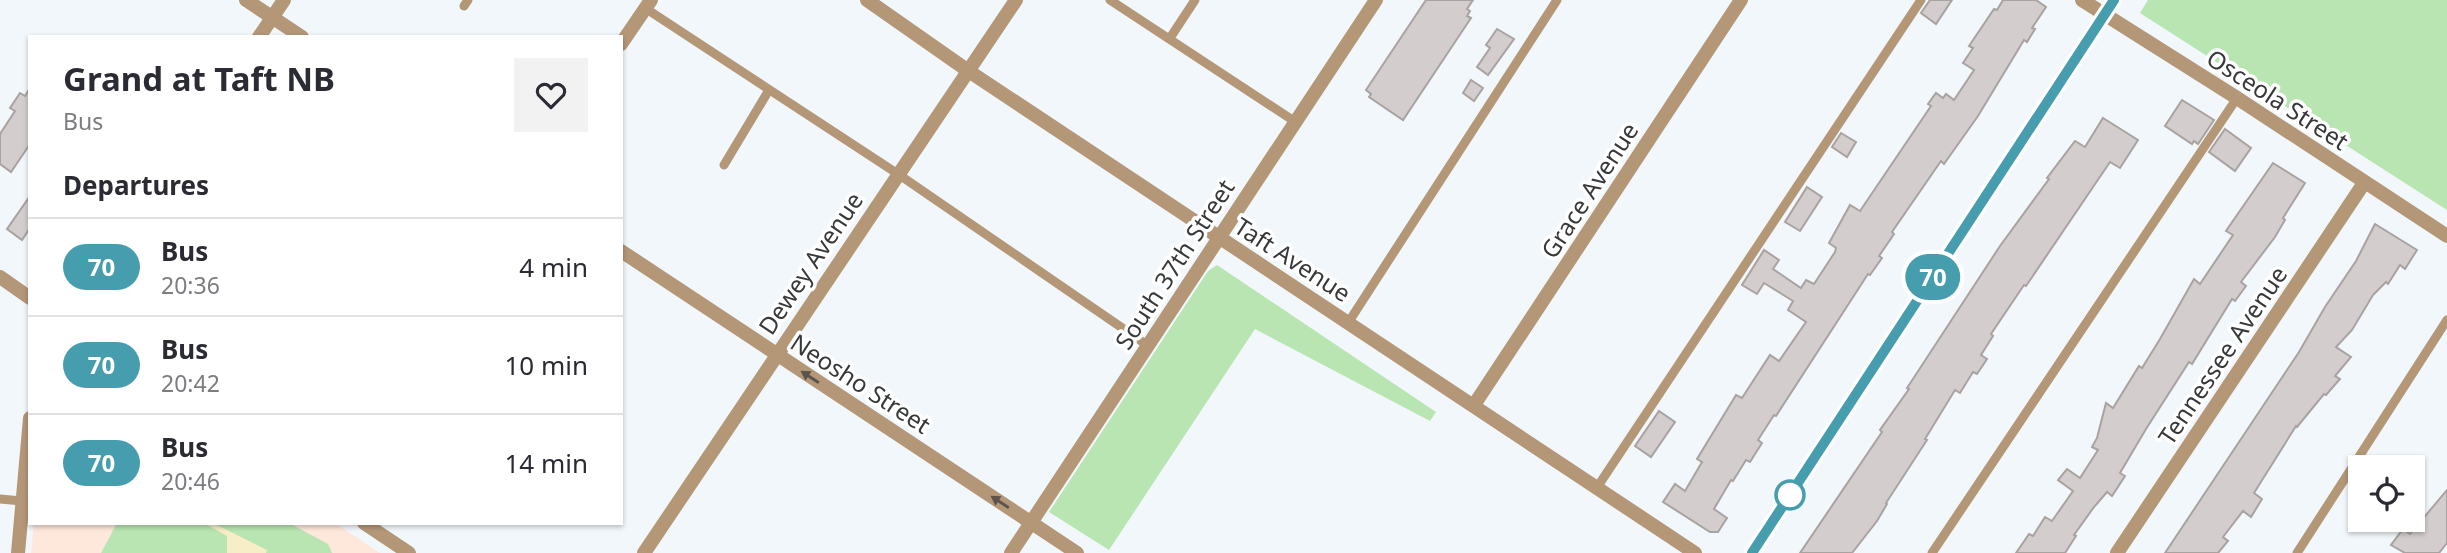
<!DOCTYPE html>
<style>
:root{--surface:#fff;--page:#f2f2f3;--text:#2b2b33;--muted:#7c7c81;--line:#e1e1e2}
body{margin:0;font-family:"Noto Sans",sans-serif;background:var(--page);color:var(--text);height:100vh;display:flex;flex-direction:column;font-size:26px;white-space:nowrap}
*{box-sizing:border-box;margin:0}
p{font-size:23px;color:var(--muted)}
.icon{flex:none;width:38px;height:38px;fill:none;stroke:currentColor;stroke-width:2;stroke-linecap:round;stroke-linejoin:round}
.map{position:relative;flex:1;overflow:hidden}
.details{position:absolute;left:28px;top:35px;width:595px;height:490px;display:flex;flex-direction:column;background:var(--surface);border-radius:0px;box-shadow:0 2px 5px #0004}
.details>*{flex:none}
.badge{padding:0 14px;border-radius:23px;font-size:24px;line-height:46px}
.buttons{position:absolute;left:2348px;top:455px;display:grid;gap:14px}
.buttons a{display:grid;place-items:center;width:77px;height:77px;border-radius:0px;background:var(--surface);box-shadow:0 2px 5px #0004;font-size:35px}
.map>.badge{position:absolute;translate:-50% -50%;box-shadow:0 0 0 4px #fff}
h2{padding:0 35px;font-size:26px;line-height:63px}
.round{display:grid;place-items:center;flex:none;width:74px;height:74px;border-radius:0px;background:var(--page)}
.summary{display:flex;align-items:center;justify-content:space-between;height:119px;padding:0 35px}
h1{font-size:33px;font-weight:700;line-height:52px}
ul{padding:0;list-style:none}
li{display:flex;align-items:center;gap:21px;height:98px;padding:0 35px;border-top:2px solid var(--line)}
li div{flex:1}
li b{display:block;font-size:26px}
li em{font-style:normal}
li .badge{min-width:77px;font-weight:700;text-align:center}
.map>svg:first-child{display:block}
.education{fill:#fee7db}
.green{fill:#b8e5b1}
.sand{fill:#f7edc7}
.building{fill:#d3cdcd;stroke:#a8a2a1;stroke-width:2}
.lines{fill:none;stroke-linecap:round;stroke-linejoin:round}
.lane{stroke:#b49777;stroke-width:9}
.street{stroke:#b49777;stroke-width:14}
.secondary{stroke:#926937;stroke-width:14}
.oneway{fill:#5c544c}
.line-casing{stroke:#fff;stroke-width:16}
.line{stroke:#469dad;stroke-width:10}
.stop-dot{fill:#fff;stroke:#469dad;stroke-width:3.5}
.labels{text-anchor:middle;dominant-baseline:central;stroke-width:7;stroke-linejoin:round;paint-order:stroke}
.street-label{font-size:24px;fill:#363839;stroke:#fff}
</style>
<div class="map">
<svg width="2447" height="553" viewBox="0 0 2447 553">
<rect width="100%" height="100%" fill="#f2f7fb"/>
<path class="education" d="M34 523H335L380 553H31Z"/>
<g class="green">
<path d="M2148 0H2447V210L2140 13Z"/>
<path d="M1217 265 1436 412 1430 421 1255 329 1109 550 1049 512 1208 271Z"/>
<path d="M117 523H289L328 544 332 553H101Z"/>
</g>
<path class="sand" d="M204 523H213L267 550 266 553H227V536Z"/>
<g class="building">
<path d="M1426 0H1473L1467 9 1470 11 1467 16 1471 18 1403 120 1369 97 1371 94 1366 90Z"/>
<path d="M1930 0H1952L1936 24 1921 13Z"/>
<path d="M2003 0H2036L2046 7 2032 28 2035 29 2027 42 2024 40 1978 116 1944 164 1941 161 1892 232 1894 234 1879 256 1882 258 1870 275 1868 274 1776 416 1774 415 1758 440 1762 443 1750 462 1746 460 1733 481 1731 480 1714 509 1727 518 1718 532H1710L1663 502 1675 484 1685 491 1702 462 1697 459 1736 395 1742 398 1770 355 1779 361 1806 322 1788 310 1793 301 1764 283 1757 294 1742 285 1764 250 1779 260 1773 269 1801 288 1806 280 1814 284 1835 252 1836 248 1829 243 1850 205 1860 211 1931 106 1928 104 1936 93 1943 98 1946 94 1954 100 1974 70 1963 63 1973 48 1969 46 1994 9 1997 10Z"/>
<path d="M1497 29 1514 39 1488 75 1477 67 1490 48 1486 45Z"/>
<path d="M1471 80 1483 88 1474 101 1463 93Z"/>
<path d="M30 88V144L11 172 0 164V134L15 111 10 108 20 93 25 96Z"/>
<path d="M2182 100 2214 120 2198 144 2194 141 2192 144 2165 126Z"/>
<path d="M2103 118 2138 140 2120 168 2110 162 2026 286 2024 285 1991 334 1993 336 1981 355 1987 359 1977 374 1973 372 1960 393 1955 390 1925 439 1927 440 1886 503 1887 504 1877 521 1852 553H1800L1882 432 1880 430 1909 389 1907 388 2000 246 2049 179 2047 178 2075 141 2085 147Z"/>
<path d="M2225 129 2251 148 2235 171 2209 152Z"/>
<path d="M1841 133 1856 142 1847 157 1832 147Z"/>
<path d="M2273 163 2305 183 2283 218 2285 220 2275 237 2241 282 2246 286 2235 301 2232 299 2192 364 2189 362 2146 429 2120 473 2125 476 2112 496 2107 492 2094 507 2074 535 2076 536 2065 553H2016L2029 534 2033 536 2045 517 2052 521 2073 491 2058 480 2067 469 2080 478 2098 450 2092 447 2097 438 2106 403 2113 408 2139 366 2142 368 2160 339 2194 279 2200 284 2233 235 2226 231Z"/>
<path d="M1807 187 1822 197 1800 231 1785 222Z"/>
<path d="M30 196V228L22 240 7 229Z"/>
<path d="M2375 224 2417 250 2405 269 2400 265 2388 284 2386 282 2373 295 2352 330 2336 347 2351 357 2335 376 2340 379 2326 395 2324 394 2297 427 2296 426 2254 493 2262 499 2251 517 2243 511 2223 537 2228 541 2218 553H2165L2299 352 2325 307 2356 261Z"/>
<path d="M1659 411 1675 422 1651 457 1635 446Z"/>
<path d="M2447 490V543L2439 553H2405L2391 545 2403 529 2410 534Z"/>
</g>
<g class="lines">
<g class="lane">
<path d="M1110 0 1294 121"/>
<path d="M464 6 468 0"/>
<path d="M645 8 898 174 1147 345"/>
<path d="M1170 38 1195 0"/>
<path d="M724 165 769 90"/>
<path d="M1348 323 1557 0"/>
<path d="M1598 486 1921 0"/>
<path d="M0 499 22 501"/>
<path d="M1932 553 2237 98"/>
<path d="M2297 553 2447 320"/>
</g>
<g class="street">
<path d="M246 0 302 37"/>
<path d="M867 0 967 70 1695 553"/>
<path d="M2082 0 2237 98 2447 236"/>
<path d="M259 37 284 0"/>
<path d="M621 44 651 0"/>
<path d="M621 251 1077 553"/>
<path d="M0 277 30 298"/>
<path d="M1474 405 1741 0"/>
<path d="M364 523 409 553"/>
<path d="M18 553 30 418"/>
<path d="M644 553 1016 0"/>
<path d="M1011 553 1376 0"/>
<path d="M2117 553 2364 183"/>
</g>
<path class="secondary" d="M1752 553 2114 0"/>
</g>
<defs><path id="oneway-solid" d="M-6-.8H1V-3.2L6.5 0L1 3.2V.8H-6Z" transform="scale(1.75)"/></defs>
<g class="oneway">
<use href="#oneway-solid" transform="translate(810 377) rotate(-147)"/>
<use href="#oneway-solid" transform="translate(1000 502) rotate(-147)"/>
</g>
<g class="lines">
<g class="line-casing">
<path id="line" d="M1752 553 2114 0"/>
</g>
<use href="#line" class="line"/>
</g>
<circle class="stop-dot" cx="1790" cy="495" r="14"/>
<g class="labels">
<g class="street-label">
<text transform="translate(2278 99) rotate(33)">Osceola Street</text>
<text transform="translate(1589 190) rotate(-57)">Grace Avenue</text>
<text transform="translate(1293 259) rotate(33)">Taft Avenue</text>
<text transform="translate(810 263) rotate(-56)">Dewey Avenue</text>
<text transform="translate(1174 264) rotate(-57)">South 37th Street</text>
<text transform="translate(2222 355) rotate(-56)">Tennessee Avenue</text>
<text transform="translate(861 383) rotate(33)">Neosho Street</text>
</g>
</g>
</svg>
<div class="buttons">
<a><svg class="icon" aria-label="locate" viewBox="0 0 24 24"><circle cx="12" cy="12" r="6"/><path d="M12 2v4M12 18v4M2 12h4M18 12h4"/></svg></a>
</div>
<b class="badge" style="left:1933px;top:277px;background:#469dad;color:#fff">70</b>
<section class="details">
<div class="summary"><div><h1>Grand at Taft NB</h1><p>Bus</p></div><a class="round"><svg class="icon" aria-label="heart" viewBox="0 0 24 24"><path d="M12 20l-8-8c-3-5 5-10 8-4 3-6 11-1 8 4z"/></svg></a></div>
<h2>Departures</h2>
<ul>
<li><span class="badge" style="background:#469dad;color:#fff">70</span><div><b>Bus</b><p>20:36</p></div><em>4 min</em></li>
<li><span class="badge" style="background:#469dad;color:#fff">70</span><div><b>Bus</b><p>20:42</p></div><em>10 min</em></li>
<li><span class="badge" style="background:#469dad;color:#fff">70</span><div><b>Bus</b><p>20:46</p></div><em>14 min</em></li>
</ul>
</section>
</div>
